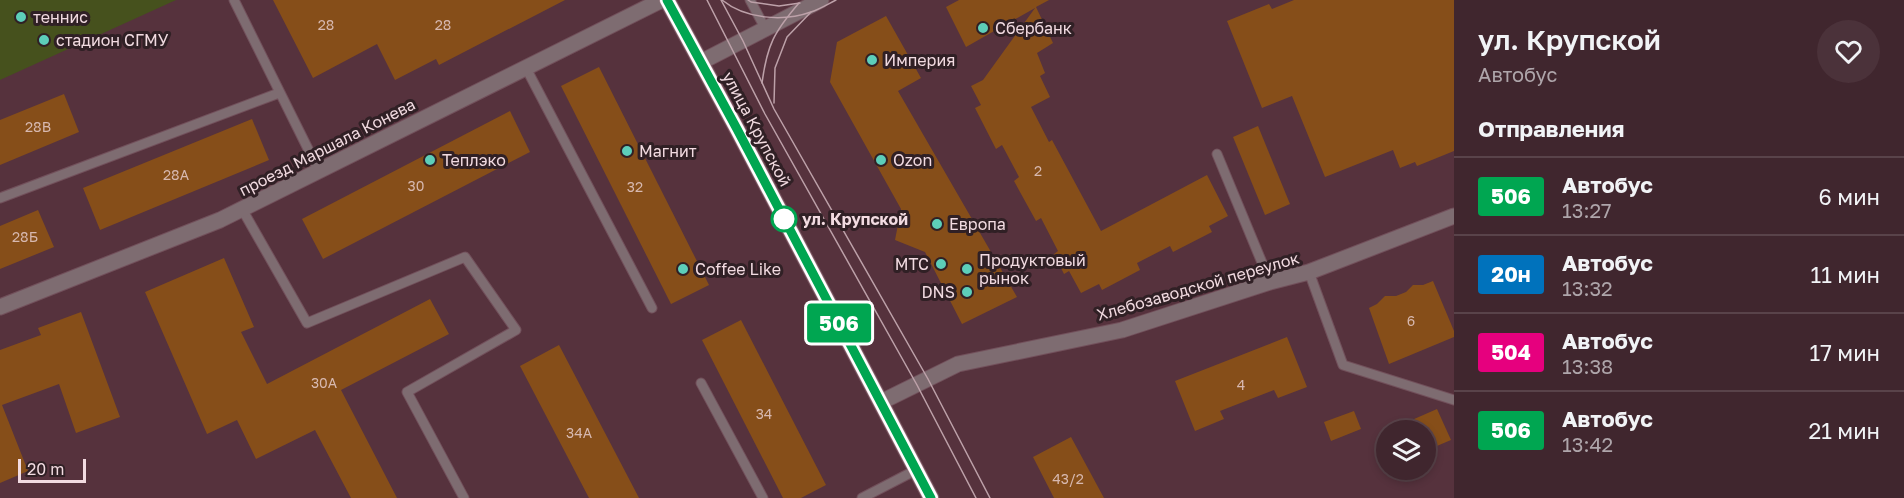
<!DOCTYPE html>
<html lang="ru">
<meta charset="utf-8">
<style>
:root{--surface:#40262e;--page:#4b323a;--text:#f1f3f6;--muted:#aea5aa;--line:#59434a}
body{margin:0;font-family:"Golos Text",sans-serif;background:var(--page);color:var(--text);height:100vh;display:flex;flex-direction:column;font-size:22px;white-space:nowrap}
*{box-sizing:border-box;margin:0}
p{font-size:20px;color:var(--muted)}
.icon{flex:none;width:33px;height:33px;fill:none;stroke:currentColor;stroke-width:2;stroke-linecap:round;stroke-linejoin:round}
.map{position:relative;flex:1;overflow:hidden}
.details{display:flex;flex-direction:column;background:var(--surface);width:450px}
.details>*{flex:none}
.badge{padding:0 12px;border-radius:4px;font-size:21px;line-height:39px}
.fabs{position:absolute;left:1376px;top:420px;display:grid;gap:12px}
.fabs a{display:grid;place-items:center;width:60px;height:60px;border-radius:50%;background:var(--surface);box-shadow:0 3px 9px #0003,0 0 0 2px var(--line);font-size:30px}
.scale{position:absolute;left:18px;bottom:15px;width:68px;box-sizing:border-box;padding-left:6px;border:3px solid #f2dbe1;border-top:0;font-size:16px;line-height:21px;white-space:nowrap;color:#f2dbe1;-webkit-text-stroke:4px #302025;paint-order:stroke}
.map>.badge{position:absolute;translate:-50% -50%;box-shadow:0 0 0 3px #fff}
h2{padding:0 24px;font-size:22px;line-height:54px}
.round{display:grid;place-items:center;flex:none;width:63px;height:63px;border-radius:32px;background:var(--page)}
.summary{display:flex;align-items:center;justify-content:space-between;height:102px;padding:0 24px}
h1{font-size:28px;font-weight:600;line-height:45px}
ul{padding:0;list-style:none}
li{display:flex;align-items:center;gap:18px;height:78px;padding:0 24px;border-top:2px solid var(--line)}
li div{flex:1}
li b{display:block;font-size:22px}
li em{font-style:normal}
li .badge{min-width:66px;font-weight:700;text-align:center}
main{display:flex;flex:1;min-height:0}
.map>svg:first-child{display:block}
.green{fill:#46511d}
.building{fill:#864e19}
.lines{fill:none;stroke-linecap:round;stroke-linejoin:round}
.service-casing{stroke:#72505b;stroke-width:11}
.minor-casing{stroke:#72505b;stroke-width:17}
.tertiary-casing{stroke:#72505b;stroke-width:17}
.primary-casing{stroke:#72505b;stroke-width:17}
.service{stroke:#7e6c71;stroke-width:9}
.minor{stroke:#7e6c71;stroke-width:15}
.tertiary{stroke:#7e6c71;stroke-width:15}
.primary{stroke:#bc97a1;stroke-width:15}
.tram{stroke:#bda1a9;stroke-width:1.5}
.line-casing{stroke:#fff;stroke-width:14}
.line{stroke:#00a651;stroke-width:9}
.poi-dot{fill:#5dceb9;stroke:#302025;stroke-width:2}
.stop-dot{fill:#fff;stroke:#00a651;stroke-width:3}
.labels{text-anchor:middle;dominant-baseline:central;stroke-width:6;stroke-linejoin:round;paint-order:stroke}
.number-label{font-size:14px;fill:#d7b8af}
.poi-label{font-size:16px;fill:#f2dbe1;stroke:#302025;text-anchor:start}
.street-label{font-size:16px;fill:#f2dbe1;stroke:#302025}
.stop-label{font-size:16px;font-weight:bold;fill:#f2dbe1;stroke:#302025;text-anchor:start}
</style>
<main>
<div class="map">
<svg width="1454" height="498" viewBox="0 0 1454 498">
<rect width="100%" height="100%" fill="#56323d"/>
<path class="green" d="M0 0H176L0 80Z"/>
<g class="building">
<path d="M273 0H565L439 65 436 59 395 80 377 44 313 78Z"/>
<path d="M959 0H1049L1036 7 1053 43 1037 53 1045 73 1040 76 1050 97 1031 107 1049 142 1052 140 1101 231 1207 175 1228 216 1209 226 1212 232 1173 252 1170 246 1137 263 1140 270 1102 290 1099 284 1081 293 1069 271 1064 274 1054 254 1058 251 1041 218 1036 221 1014 181 1019 177 1002 145 996 149 975 108 981 105 971 86 983 80 1035 8 966 47 946 7Z"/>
<path d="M1294 0H1454V151L1417 166 1415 162 1400 168 1393 150 1325 177 1292 96 1262 108 1227 21 1269 4 1272 9Z"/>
<path d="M886 16 921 78 898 91 1017 297 962 324 925 252 895 240 901 209 830 82 837 42Z"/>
<path d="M599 67 709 285 671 304 561 86Z"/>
<path d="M64 94 79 132 0 165V120Z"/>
<path d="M510 111 530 152 323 259 302 219Z"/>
<path d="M252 119 269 160 100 230 83 188Z"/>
<path d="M1258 126 1290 204 1265 215 1233 137Z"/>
<path d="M38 210 54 247 0 269V226Z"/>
<path d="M224 258 254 327 241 332 267 384 430 299 449 334 341 390 397 498H351L315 430 256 459 237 420 207 434 145 292Z"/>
<path d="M1433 281 1454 331V337L1389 364 1369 308 1377 304 1385 296H1396L1406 292 1413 285H1423Z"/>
<path d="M81 312 120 417 76 433 59 384 2 405 28 471 0 483V350L41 335 38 328Z"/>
<path d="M741 320 826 485 801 498H783L702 340Z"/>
<path d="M1287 337 1307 387 1278 398 1274 390 1220 411 1224 419 1195 431 1175 381Z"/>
<path d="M559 345 639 498H589L520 366Z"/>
<path d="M1437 409 1451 440 1425 451V430H1389Z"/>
<path d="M1354 411 1361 429 1331 441 1324 422Z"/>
<path d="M1071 437 1104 498H1054L1033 457Z"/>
</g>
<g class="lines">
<g class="service-casing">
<g id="service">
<path d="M234 0 319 171"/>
<path d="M750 0 765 28"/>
<path d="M526 68 652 308"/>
<path d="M1217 154 1270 282"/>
<path d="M0 198 279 93"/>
<path d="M242 209 307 323 465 257 516 330 407 392 464 498"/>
<path d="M1309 272 1343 365 1454 400"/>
<path d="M701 383 763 498"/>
<path d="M862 498 916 470"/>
</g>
</g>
<g class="minor-casing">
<g id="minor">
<path d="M701 62 821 0"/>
<path d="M881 402 958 364 1122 330 1270 282 1309 272 1454 216"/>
</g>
</g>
<g class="tertiary-casing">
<path id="tertiary" d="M0 307 220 220 662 0"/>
</g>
<g class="primary-casing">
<path id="primary" d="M667 0 737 129 931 498"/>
</g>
<use href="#service" class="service"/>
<use href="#minor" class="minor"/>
<use href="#tertiary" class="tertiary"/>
<use href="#primary" class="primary"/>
<g class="tram">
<path d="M707 0 765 114 917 385 976 498"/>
<path d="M721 0 743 41 774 109 928 379 990 498"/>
<path d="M722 0C745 19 783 22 811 12 820 9 828 4 836 0"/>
<path d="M748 0 751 2 779 6 800 3"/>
<path d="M762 83C767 45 774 32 799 3"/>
<path d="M774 103 775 68 787 37 811 12"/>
</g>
</g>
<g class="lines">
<g class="line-casing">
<path id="line" d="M667 0 737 129 931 498"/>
</g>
<use href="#line" class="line"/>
</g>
<g class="poi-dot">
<circle cx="21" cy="17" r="6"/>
<circle cx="983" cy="28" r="6"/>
<circle cx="44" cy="40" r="6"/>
<circle cx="872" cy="60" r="6"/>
<circle cx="627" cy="151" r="6"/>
<circle cx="430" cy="160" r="6"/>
<circle cx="881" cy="160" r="6"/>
<circle cx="937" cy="224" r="6"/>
<circle cx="941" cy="264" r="6"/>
<circle cx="683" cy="269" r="6"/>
<circle cx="967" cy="269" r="6"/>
<circle cx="967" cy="292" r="6"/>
</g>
<circle class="stop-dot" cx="784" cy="219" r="12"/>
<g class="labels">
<g class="number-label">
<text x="326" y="24">28</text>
<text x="443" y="24">28</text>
<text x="38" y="126">28В</text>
<text x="1038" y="170">2</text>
<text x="176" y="174">28А</text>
<text x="416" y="185">30</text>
<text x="635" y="186">32</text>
<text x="25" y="236">28Б</text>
<text x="1411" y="320">6</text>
<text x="324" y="382">30А</text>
<text x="1241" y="384">4</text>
<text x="764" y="413">34</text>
<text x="579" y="432">34А</text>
<text x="1068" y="478">43/2</text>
</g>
<g class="poi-label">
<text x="33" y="17">теннис</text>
<text x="995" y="28">Сбербанк</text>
<text x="56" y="40">стадион СГМУ</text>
<text x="884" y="60">Империя</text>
<text x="639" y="151">Магнит</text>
<text x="442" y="160">Теплэко</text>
<text x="893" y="160">Ozon</text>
<text x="949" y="224">Европа</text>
<text x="979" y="260">Продуктовый<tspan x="979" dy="18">рынок</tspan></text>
<text x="929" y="264" text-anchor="end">МТС</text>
<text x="695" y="269">Coffee Like</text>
<text x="955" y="292" text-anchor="end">DNS</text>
</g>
<g class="street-label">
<text transform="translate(757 129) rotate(62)">улица Крупской</text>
<text transform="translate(327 147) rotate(-27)">проезд Маршала Конева</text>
<text transform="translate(1198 286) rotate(-16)">Хлебозаводской переулок</text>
</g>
<g class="stop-label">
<text x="802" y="219">ул. Крупской</text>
</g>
</g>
</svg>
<div class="fabs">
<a><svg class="icon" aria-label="layers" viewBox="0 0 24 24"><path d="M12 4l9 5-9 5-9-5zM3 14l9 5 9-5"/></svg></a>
</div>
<div class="scale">20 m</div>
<b class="badge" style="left:839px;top:323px;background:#00a651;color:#fff">506</b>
</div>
<section class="details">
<div class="summary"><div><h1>ул. Крупской</h1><p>Автобус</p></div><a class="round"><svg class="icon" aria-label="heart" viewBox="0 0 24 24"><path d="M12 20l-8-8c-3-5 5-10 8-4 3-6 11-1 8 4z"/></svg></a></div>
<h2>Отправления</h2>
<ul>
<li><span class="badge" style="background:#00a651;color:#fff">506</span><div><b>Автобус</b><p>13:27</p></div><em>6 мин</em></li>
<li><span class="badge" style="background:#0072bc;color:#fff">20н</span><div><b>Автобус</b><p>13:32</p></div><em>11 мин</em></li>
<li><span class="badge" style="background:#e6007e;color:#fff">504</span><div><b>Автобус</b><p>13:38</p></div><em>17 мин</em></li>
<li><span class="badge" style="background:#00a651;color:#fff">506</span><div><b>Автобус</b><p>13:42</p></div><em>21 мин</em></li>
</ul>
</section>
</main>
